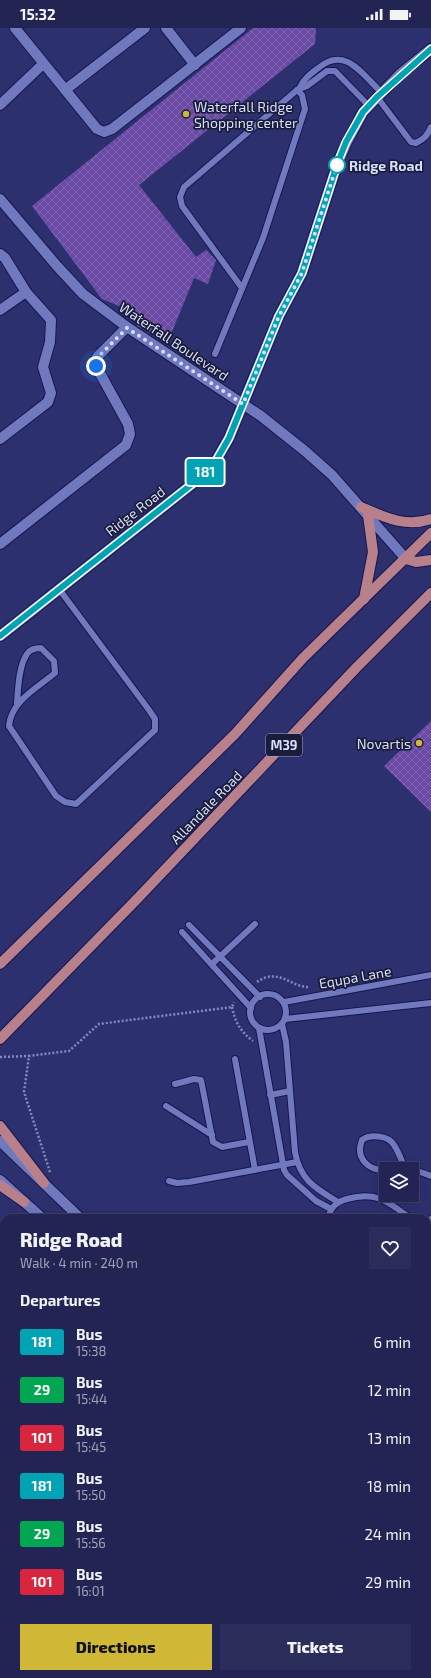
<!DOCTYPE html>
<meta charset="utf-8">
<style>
:root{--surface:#222453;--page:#2a2c5a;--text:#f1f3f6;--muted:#a2a4b8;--line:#3f416a;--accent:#d1b736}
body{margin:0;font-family:"Exo 2",sans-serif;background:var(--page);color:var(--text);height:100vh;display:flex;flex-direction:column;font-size:15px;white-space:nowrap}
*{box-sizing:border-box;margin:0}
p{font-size:13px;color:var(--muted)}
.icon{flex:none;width:22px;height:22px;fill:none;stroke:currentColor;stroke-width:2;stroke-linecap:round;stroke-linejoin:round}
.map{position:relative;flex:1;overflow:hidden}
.sheet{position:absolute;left:0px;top:1186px;width:431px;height:464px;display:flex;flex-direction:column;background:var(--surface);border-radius:12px 12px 0 0;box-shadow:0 2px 10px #0003,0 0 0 1px var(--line)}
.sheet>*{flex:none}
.badge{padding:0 8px;border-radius:3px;font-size:14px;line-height:26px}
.buttons{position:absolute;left:379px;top:1134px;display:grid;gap:8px}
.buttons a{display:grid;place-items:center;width:40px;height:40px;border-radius:0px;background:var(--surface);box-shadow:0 2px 10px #0003,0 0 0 1px var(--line);font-size:20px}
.you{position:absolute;width:20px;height:20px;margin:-10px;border:3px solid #fff;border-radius:50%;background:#1a73e8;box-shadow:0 0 0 6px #1a73e833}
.map>.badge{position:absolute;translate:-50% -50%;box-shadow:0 0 0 2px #fff}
h2{padding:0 20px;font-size:15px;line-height:36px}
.round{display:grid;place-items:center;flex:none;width:42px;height:42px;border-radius:0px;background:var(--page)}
.head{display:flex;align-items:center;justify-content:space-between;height:68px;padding:0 20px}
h1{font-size:19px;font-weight:800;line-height:30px}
.button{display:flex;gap:8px;margin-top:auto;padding:8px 20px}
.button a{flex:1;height:46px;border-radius:0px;background:var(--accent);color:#111;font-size:16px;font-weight:800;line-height:46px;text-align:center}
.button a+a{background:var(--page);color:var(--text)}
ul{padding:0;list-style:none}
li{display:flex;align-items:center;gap:12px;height:48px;padding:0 20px}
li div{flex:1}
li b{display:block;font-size:15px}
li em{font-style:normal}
li .badge{min-width:44px;font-weight:700;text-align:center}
.status{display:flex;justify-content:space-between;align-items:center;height:28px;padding:0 20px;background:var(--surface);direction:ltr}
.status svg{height:11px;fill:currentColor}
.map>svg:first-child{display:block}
.building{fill:url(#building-cross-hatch)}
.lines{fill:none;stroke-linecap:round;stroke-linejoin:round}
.lane-casing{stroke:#181551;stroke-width:8}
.street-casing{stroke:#181551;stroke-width:12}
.secondary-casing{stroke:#181551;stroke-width:12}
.primary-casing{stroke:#181551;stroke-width:12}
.path{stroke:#858ab8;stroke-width:2.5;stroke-dasharray:2 2;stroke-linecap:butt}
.lane{stroke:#7079be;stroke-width:6}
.street{stroke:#7079be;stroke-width:10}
.secondary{stroke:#7079be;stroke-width:10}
.primary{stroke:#b7808a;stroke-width:10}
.line-casing{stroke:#fff;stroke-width:9}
.line{stroke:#00a3b4;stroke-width:6}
.walk{stroke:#d8defd;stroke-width:4;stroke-dasharray:0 7.2}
.poi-dot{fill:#d1b736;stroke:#1a1d39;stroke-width:1.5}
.stop-dot{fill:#fff;stroke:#00a3b4;stroke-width:2}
.labels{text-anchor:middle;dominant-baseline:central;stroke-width:3.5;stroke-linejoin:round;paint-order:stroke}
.shield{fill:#1a1d39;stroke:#9fa4c2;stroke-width:1}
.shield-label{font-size:13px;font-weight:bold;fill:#d8defd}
.poi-label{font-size:14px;fill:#d8defd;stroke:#1a1d39;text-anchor:start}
.stop-label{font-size:14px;font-weight:bold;fill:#d8defd;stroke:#1a1d39;text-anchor:start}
.street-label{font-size:14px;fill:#d8defd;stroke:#1a1d39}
</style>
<div class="status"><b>15:32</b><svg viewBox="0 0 49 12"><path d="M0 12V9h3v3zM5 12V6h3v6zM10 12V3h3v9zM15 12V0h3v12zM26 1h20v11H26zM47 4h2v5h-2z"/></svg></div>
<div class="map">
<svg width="431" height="1650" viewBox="0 0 431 1650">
<defs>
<pattern id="building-cross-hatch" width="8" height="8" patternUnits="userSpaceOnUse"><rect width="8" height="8" fill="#6a4aa5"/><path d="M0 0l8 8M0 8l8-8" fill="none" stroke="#7f64b2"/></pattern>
</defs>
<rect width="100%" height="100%" fill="#2d306f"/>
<g class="building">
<path d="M253 0H316L315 16 139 157 196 229 206 222 216 232 208 256 194 250 169 311 137 298 141 287 102 271 32 178Z"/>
<path d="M431 693V784L384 738Z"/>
</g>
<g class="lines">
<g class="lane-casing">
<g id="lane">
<path d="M299 61C303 52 309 47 317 41 345 17 361 45 382 65"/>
<path d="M377 69 411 114 416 115C424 111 427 108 431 99"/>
<path d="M242 260 182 178 180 169 184 159 297 62 307 58 327 43H335L369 78"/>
<path d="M215 326 263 210 305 81 302 67 297 62"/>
<path d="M17 675C18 661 19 637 27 626 30 621 36 620 41 620L54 633 55 645C37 660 11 673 9 698L56 768 65 774 76 776 155 702V691L149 682 59 561"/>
<path d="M189 897 260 969"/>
<path d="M182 904 251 980"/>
<path d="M212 936 255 896"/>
<circle cx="268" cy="984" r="18"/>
<path d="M284 974 431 947"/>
<path d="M285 991 431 975"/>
<path d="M282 996 286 1014 295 1124C300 1152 315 1160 338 1174"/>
<path d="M259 1000 284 1142 287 1147 316 1173 331 1181"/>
<path d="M235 1031 255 1142"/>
<path d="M175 1056 194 1051 201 1052 213 1114 222 1119 249 1114"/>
<path d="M270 1067 290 1063"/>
<path d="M166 1078 212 1107"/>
<path d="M393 1141 404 1138"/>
<path d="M386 1142C368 1143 355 1130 362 1112 370 1106 388 1107 394 1117 398 1123 401 1131 404 1138L431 1148"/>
<path d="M169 1153 177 1155 189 1154 297 1134"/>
<path d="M328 1190C331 1179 336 1174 347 1171 376 1163 387 1173 410 1190"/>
<path d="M427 1196 431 1191"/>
<path d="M427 1202 431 1205"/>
<path d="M427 1291H431"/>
<path d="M427 1429H431"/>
<path d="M427 1521 431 1518"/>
<path d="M427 1588H431"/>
</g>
</g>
<g class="street-casing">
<g id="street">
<path d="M15 0 97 101 104 104 112 101 241 0"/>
<path d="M166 0 195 37"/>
<path d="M65 62 145 0"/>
<path d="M0 77 43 36"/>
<path d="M0 171 57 238 83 266 127 299 261 388 305 423 332 447 406 531"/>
<path d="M0 226 5 230 26 264"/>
<path d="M0 282 26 264 51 292 50 314 43 339 51 365 48 374 0 411"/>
<path d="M0 516 126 417 130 406 128 396 96 338 97 329 127 299"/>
<path d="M0 608 201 449 217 431 229 410 279 288 302 245 338 134 347 114 363 84 369 78 400 46 431 21"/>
</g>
</g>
<g class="secondary-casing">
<g id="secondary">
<path d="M0 1113 80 1190"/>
<path d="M0 1152 42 1190"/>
<path d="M353 1646 355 1650"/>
<path d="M386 1646 388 1650"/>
</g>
</g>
<g class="primary-casing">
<g id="primary">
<path d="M361 479C384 489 406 500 431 491"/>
<path d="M406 531 416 534 431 532"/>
<path d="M364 571 373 524 368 487"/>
<path d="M0 936 235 706 303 630 431 505"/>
<path d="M0 1011 138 870 357 639 431 565"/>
<path d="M0 1098 44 1155"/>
<path d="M0 1157 24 1174"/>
</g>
</g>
<g class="path">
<path d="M257 954C278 939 291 959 308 959"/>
<path d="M232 979C235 994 240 1003 253 1013"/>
<path d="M0 1029 29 1028"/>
<path d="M50 1144 24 1064 29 1028 69 1023 99 996 232 979 234 974"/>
</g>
<use href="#lane" class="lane"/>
<use href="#street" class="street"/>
<use href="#secondary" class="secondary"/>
<use href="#primary" class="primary"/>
</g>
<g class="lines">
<g class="line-casing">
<path id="line" d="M0 608 201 449 217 431 229 410 279 288 302 245 338 134 346 114 363 84 377 69 431 21"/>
</g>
<use href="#line" class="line"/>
<path class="walk" d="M96 338 97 330 127 300 243 376 279 288 302 245 338 134 337 137"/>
</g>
<g class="poi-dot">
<circle cx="186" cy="86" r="4"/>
<circle cx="419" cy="715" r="4"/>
</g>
<circle class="stop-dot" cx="337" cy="137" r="8"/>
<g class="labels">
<rect class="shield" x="266" y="706" width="36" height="22" rx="3"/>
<g class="shield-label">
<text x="284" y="717">M39</text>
</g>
<g class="poi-label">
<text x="194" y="78">Waterfall Ridge<tspan x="194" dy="16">Shopping center</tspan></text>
<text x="411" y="715" text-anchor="end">Novartis</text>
</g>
<g class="stop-label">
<text x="349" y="137">Ridge Road</text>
</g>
<g class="street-label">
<text transform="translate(174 313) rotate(34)">Waterfall Boulevard</text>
<text transform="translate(135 483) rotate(-38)">Ridge Road</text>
<text transform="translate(206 779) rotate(-46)">Allandale Road</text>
<text transform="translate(355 949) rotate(-10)">Equpa Lane</text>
</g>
</g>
</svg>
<div class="buttons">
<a><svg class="icon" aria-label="layers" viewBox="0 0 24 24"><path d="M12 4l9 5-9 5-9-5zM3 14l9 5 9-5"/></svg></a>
</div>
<div class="you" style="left:96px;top:338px"></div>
<b class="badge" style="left:205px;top:444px;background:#00a3b4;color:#fff">181</b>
<section class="sheet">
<div class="head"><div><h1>Ridge Road</h1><p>Walk · 4 min · 240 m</p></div><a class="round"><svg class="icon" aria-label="heart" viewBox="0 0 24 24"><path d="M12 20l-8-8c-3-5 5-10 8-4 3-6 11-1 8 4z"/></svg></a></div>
<h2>Departures</h2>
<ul>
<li><span class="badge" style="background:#00a3b4;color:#fff">181</span><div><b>Bus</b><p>15:38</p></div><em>6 min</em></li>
<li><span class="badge" style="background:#00a651;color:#fff">29</span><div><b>Bus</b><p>15:44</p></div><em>12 min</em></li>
<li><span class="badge" style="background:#d7263d;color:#fff">101</span><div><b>Bus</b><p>15:45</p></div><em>13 min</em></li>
<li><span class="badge" style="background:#00a3b4;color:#fff">181</span><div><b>Bus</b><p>15:50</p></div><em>18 min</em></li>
<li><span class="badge" style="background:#00a651;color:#fff">29</span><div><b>Bus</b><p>15:56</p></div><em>24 min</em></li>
<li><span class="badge" style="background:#d7263d;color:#fff">101</span><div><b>Bus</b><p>16:01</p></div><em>29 min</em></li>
</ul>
<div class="button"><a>Directions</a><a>Tickets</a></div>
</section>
</div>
